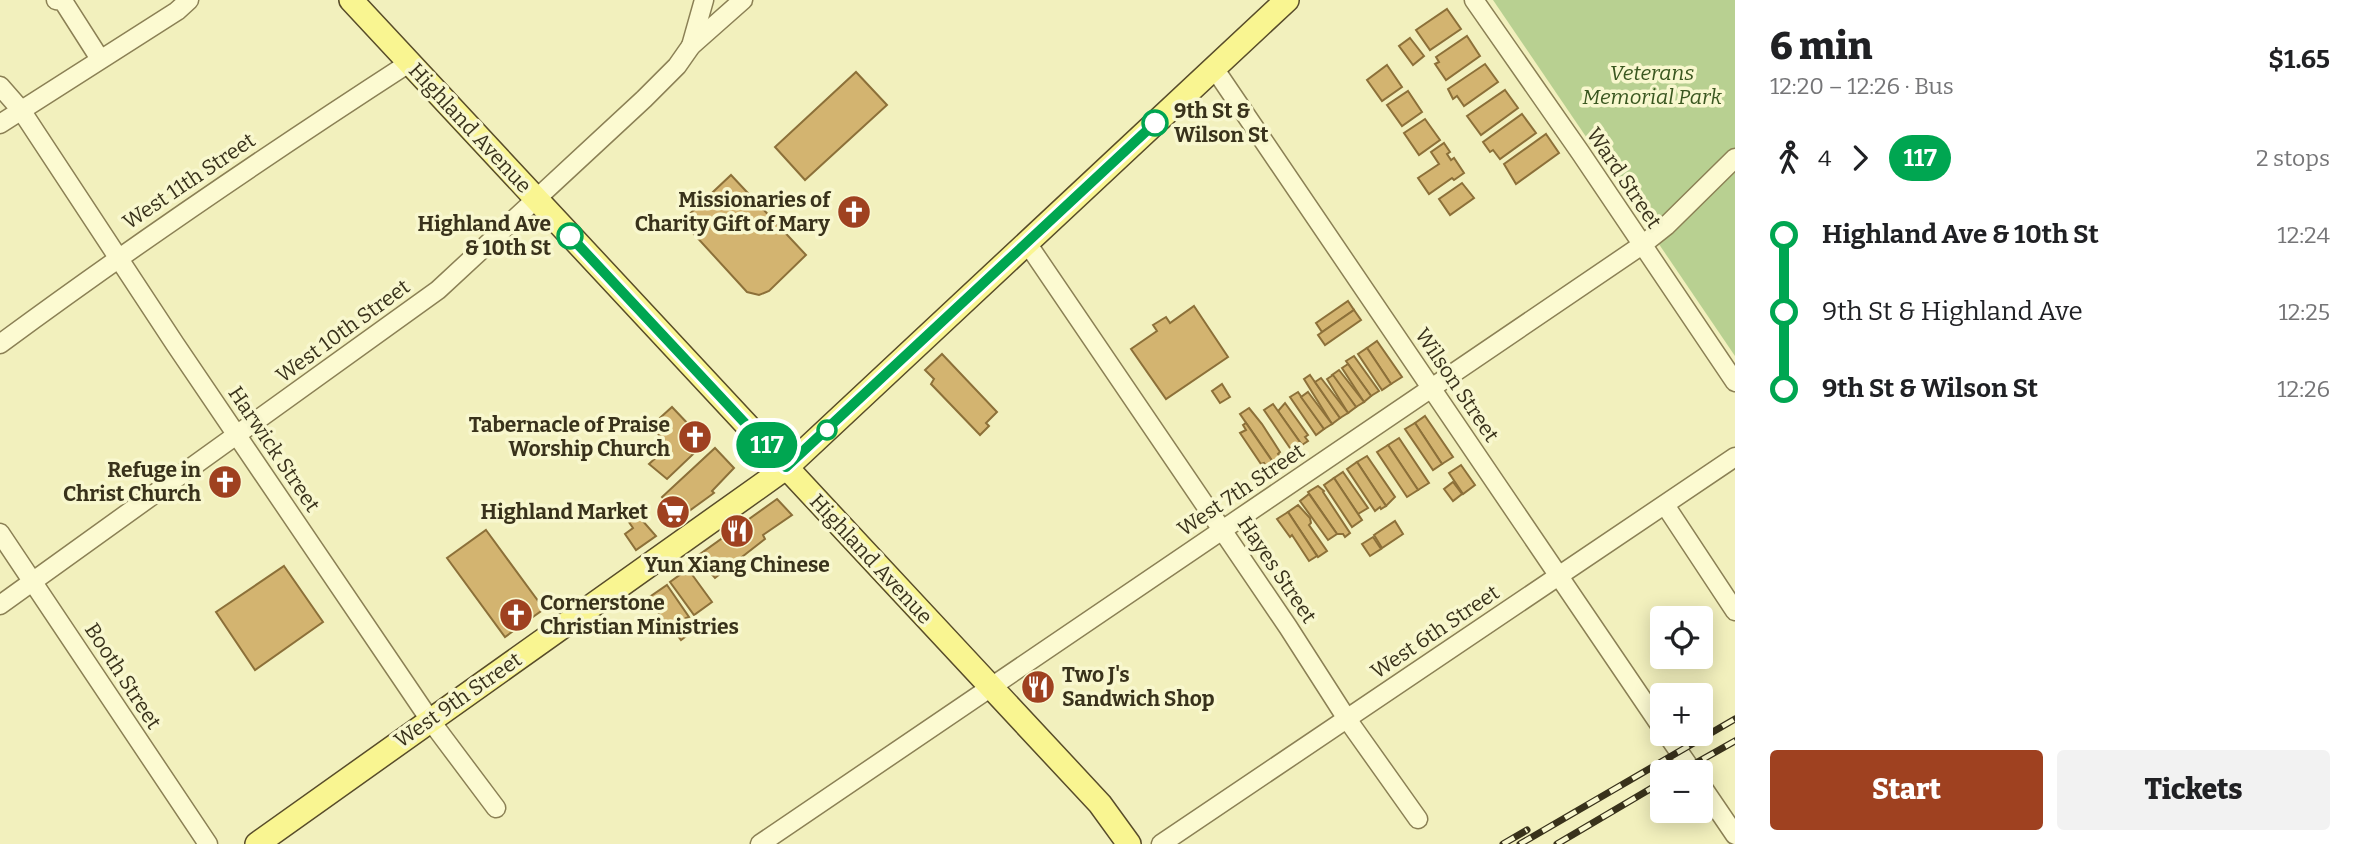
<!DOCTYPE html>
<meta charset="utf-8">
<style>
:root{--surface:#fff;--page:#f2f2f2;--text:#202124;--muted:#757577;--accent:#9f4120}
body{margin:0;font-family:Bitter,serif;background:var(--page);color:var(--text);height:100vh;display:flex;flex-direction:column;font-size:26px;white-space:nowrap}
*{box-sizing:border-box;margin:0}
p{font-size:23px;color:var(--muted)}
.icon{flex:none;width:38px;height:38px;fill:none;stroke:currentColor;stroke-width:2;stroke-linecap:round;stroke-linejoin:round}
.map{position:relative;flex:1;overflow:hidden}
.panel{display:flex;flex-direction:column;background:var(--surface);width:630px}
.panel>*{flex:none}
.badge{padding:0 14px;border-radius:23px;font-size:24px;line-height:46px}
.buttons{position:absolute;left:1650px;top:606px;display:grid;gap:14px}
.buttons a{display:grid;place-items:center;width:63px;height:63px;border-radius:7px;background:var(--surface);box-shadow:0 4px 18px #0003;font-size:35px}
.map>.badge{position:absolute;translate:-50% -50%;box-shadow:0 0 0 4px #fff}
.legs{display:flex;align-items:center;gap:10px;height:77px;padding:0 35px;font-size:23px}
.legs p{margin-inline-start:auto}
.overview{display:flex;align-items:center;justify-content:space-between;height:119px;padding:0 35px}
h1{font-size:38px;font-weight:800;line-height:52px}
.action{display:flex;gap:14px;margin-top:auto;padding:14px 35px}
.action a{flex:1;height:80px;border-radius:7px;background:var(--accent);color:#fff;font-size:28px;font-weight:800;line-height:80px;text-align:center}
.action a+a{background:var(--page);color:var(--text)}
ul{padding:0 35px;list-style:none}
li{display:flex;align-items:center;gap:24px;height:77px;font-size:26px}
li i{display:grid;place-items:center;width:10px;height:100%;margin:0 9px;background:currentColor}
li i::after{content:'';width:18px;height:18px;margin:-9px;border:5px solid;border-radius:50%;background:var(--surface)}
li p{margin-inline-start:auto}
li:first-child i{background:linear-gradient(#0000 50%,currentColor 0)}
li:last-child i{background:linear-gradient(currentColor 50%,#0000 0)}
main{display:flex;flex:1;min-height:0}
.map>svg:first-child{display:block}
.green{fill:#b8d091}
.building{fill:#d3b470;stroke:#8c7039;stroke-width:2}
.lines{fill:none;stroke-linecap:round;stroke-linejoin:round}
.minor-casing{stroke:#8b8055;stroke-width:21}
.major-casing{stroke:#584c2a;stroke-width:26}
.minor{stroke:#fcfad1;stroke-width:18}
.major{stroke:#f9f591;stroke-width:23}
.rail-casing{stroke:#39321b;stroke-width:7}
.rail{stroke:#f8f7ce;stroke-width:4.5;stroke-dasharray:13;stroke-linecap:butt}
.line-1-casing{stroke:#fff;stroke-width:16}
.line-1{stroke:#00a651;stroke-width:10}
.stop-1-dot{fill:#fff;stroke:#00a651;stroke-width:3.5}
.labels{text-anchor:middle;dominant-baseline:central;stroke-width:7;stroke-linejoin:round;paint-order:stroke}
.park-label{font-size:21px;font-style:italic;fill:#3a5720;stroke:#f8f7ce}
.stop-label{font-size:21px;font-weight:bold;fill:#39321b;stroke:#f8f7ce;text-anchor:start}
.street-label{font-size:21px;fill:#39321b;stroke:#f8f7ce}
.poi-label{font-size:21px;font-weight:bold;fill:#39321b;stroke:#f8f7ce;text-anchor:end}
</style>
<main>
<div class="map">
<svg width="1735" height="844" viewBox="0 0 1735 844">
<rect width="100%" height="100%" fill="#f2f0bd"/>
<path class="green" d="M1493 0H1735V356Z"/>
<g class="building">
<path d="M1447 9 1461 29 1430 50 1416 30Z"/>
<path d="M1467 36 1480 56 1446 80 1435 64 1439 62 1436 57Z"/>
<path d="M1410 38 1424 56 1413 65 1399 46Z"/>
<path d="M1485 64 1498 82 1464 106 1457 96 1453 99 1448 89Z"/>
<path d="M1387 65 1402 87 1382 101 1367 80Z"/>
<path d="M856 72 887 105 805 180 775 147Z"/>
<path d="M1505 90 1518 108 1481 135 1467 116Z"/>
<path d="M1408 91 1422 112 1402 126 1387 105Z"/>
<path d="M1522 114 1536 133 1500 159 1493 150 1490 152 1483 142Z"/>
<path d="M1425 119 1440 140 1419 155 1404 133Z"/>
<path d="M1546 134 1559 153 1516 184 1504 164Z"/>
<path d="M1444 143 1450 152 1447 154 1451 160 1454 158 1464 173 1454 180 1452 178 1429 194 1418 178 1439 164 1431 152Z"/>
<path d="M731 175 806 255 769 291 759 295 747 292 682 221Z"/>
<path d="M1462 183 1474 198 1450 215 1439 199Z"/>
<path d="M1348 301 1354 310 1322 332 1316 323Z"/>
<path d="M1194 306 1228 357 1166 399 1131 349 1157 331 1153 325 1166 317 1170 323Z"/>
<path d="M1354 310 1361 320 1325 345 1318 335Z"/>
<path d="M1377 341 1402 377 1391 384 1367 348Z"/>
<path d="M1367 348 1391 384 1382 390 1358 354Z"/>
<path d="M942 354 997 412 986 423 989 426 980 435 931 384 934 379 925 370Z"/>
<path d="M1354 356 1379 391 1371 396 1346 361Z"/>
<path d="M1348 364 1371 396 1364 402 1342 368Z"/>
<path d="M1339 370 1364 402 1356 407 1332 375Z"/>
<path d="M1310 375 1340 418 1332 424 1304 379Z"/>
<path d="M1333 375 1356 407 1348 413 1327 379Z"/>
<path d="M1321 378 1348 413 1340 418 1315 382Z"/>
<path d="M1222 384 1230 397 1220 403 1212 391Z"/>
<path d="M1298 392 1324 429 1316 435 1290 397Z"/>
<path d="M1308 392 1332 424 1324 429 1301 397Z"/>
<path d="M1285 403 1308 435 1305 437 1308 441 1302 445 1278 411Z"/>
<path d="M1273 404 1302 445 1295 450 1292 446 1290 448 1264 410Z"/>
<path d="M672 407 691 427 694 424 709 439 667 479 649 464 669 446 651 426Z"/>
<path d="M1249 408 1262 424 1280 452 1278 454 1282 460 1275 465 1240 414Z"/>
<path d="M1425 416 1453 457 1442 464 1415 423Z"/>
<path d="M1246 423 1275 465 1268 470 1264 463 1261 464 1240 433 1246 430 1243 425Z"/>
<path d="M1415 423 1442 464 1433 470 1405 429Z"/>
<path d="M1399 438 1429 483 1418 490 1388 445Z"/>
<path d="M1388 445 1418 490 1407 497 1377 452Z"/>
<path d="M715 448 734 468 712 491 714 493 667 527 659 518 671 507 662 497Z"/>
<path d="M1367 456 1395 497 1386 506 1357 462Z"/>
<path d="M1357 462 1386 506 1381 509 1380 507 1375 511 1347 469Z"/>
<path d="M1461 465 1475 485 1463 494 1449 473Z"/>
<path d="M1343 472 1368 508 1358 514 1334 478Z"/>
<path d="M1334 478 1362 520 1352 527 1324 485Z"/>
<path d="M1453 482 1462 494 1453 501 1444 489Z"/>
<path d="M1318 486 1324 491 1323 492 1350 533 1345 537 1343 534H1337L1308 492Z"/>
<path d="M1309 494 1337 534 1328 540 1300 501Z"/>
<path d="M777 499 792 515 763 535 765 539 715 578 696 557Z"/>
<path d="M1298 505 1310 518 1311 523 1309 525 1327 551 1318 557 1288 512Z"/>
<path d="M634 511 656 536 636 550 625 534 633 528 626 518Z"/>
<path d="M1288 512 1317 556 1309 561 1292 535 1290 537 1277 519Z"/>
<path d="M1395 521 1403 534 1382 548 1374 535Z"/>
<path d="M486 530 544 609 505 637 447 558Z"/>
<path d="M1373 537 1381 549 1370 556 1362 544Z"/>
<path d="M284 566 323 622 255 670 216 612Z"/>
<path d="M688 569 712 602 694 615 670 582Z"/>
<path d="M667 585 689 617 686 618 694 630 681 640 672 628 670 629 648 598Z"/>
</g>
<g class="lines">
<g class="minor-casing">
<g id="minor">
<path d="M56 0 63 1 100 59"/>
<path d="M1474 0 1580 152 1735 382"/>
<path d="M691 46 704 0"/>
<path d="M1214 68 1662 728"/>
<path d="M0 86 21 110 175 344 430 720 496 808"/>
<path d="M0 124 177 11 189 0"/>
<path d="M1027 243 1288 627 1347 719 1418 819"/>
<path d="M0 344C133 246 270 153 409 63"/>
<path d="M1665 505 1735 611"/>
<path d="M0 533 208 844"/>
<path d="M0 605 438 290 644 99 677 66 691 46 743 0"/>
<path d="M1666 733 1693 772"/>
<path d="M1701 785 1735 835"/>
<path d="M760 844 1642 245 1666 226 1735 158"/>
<path d="M1161 844 1735 457"/>
</g>
</g>
<g class="major-casing">
<g id="major">
<path d="M351 0 1100 804 1129 844"/>
<path d="M257 844 787 467 1287 0"/>
</g>
</g>
<use href="#minor" class="minor"/>
<use href="#major" class="major"/>
<g class="rail-casing">
<g id="rail">
<path d="M1680 772 1735 741"/>
<path d="M1503 844 1527 830"/>
<path d="M1520 844 1735 719"/>
<path d="M1557 844 1662 782"/>
</g>
</g>
<use href="#rail" class="rail"/>
</g>
<g class="lines">
<g class="line-1-casing">
<path id="line-1" d="M570 236 786 467 1155 123"/>
</g>
<use href="#line-1" class="line-1"/>
</g>
<defs>
<g id="church-disc" transform="scale(1.75)"><circle r="9.5" fill="#9f4120" stroke="#f8f7ce"/><path d="M-1.2-6h2.4v3.5h3.3v2.4h-3.3V6h-2.4V-.1h-3.3v-2.4h3.3Z" fill="#fff"/></g>
<g id="supermarket-disc" transform="scale(1.75)"><circle r="9.5" fill="#9f4120" stroke="#f8f7ce"/><path d="M-6-5.5h2.5l.6 2H6L4.5 2H-2.5L-4.4-4H-6ZM-1.5 3.2a1.3 1.3 0 1 0 .1 0ZM3 3.2a1.3 1.3 0 1 0 .1 0Z" fill="#fff"/></g>
<g id="restaurant-disc" transform="scale(1.75)"><circle r="9.5" fill="#9f4120" stroke="#f8f7ce"/><path d="M-5-6h1v4h1v-4h1v4h1v-4h1v5L-1.5 .5V6h-2V.5L-5-1ZM5-6V6H3V1.5H1.5Q1.5-4 5-6Z" fill="#fff"/></g>
</defs>
<g fill-rule="evenodd">
<use href="#church-disc" x="854" y="212"/>
<use href="#church-disc" x="695" y="437"/>
<use href="#church-disc" x="225" y="482"/>
<use href="#supermarket-disc" x="673" y="512"/>
<use href="#restaurant-disc" x="737" y="531"/>
<use href="#church-disc" x="516" y="615"/>
<use href="#restaurant-disc" x="1038" y="687"/>
</g>
<g class="stop-1-dot">
<circle cx="1155" cy="123" r="12"/>
<circle cx="570" cy="236" r="12"/>
<circle cx="827" cy="430" r="9"/>
</g>
<g class="labels">
<g class="park-label">
<text x="1652" y="73">Veterans<tspan x="1652" dy="24">Memorial Park</tspan></text>
</g>
<g class="stop-label">
<text x="1174" y="111">9th St &amp;<tspan x="1174" dy="24">Wilson St</tspan></text>
<text x="551" y="224" text-anchor="end">Highland Ave<tspan x="551" dy="24">&amp; 10th St</tspan></text>
</g>
<g class="street-label">
<text transform="translate(470 128) rotate(47)">Highland Avenue</text>
<text transform="translate(1624 178) rotate(56)">Ward Street</text>
<text transform="translate(189 181) rotate(-34)">West 11th Street</text>
<text transform="translate(343 331) rotate(-36)">West 10th Street</text>
<text transform="translate(1457 385) rotate(56)">Wilson Street</text>
<text transform="translate(274 449) rotate(56)">Harwick Street</text>
<text transform="translate(1241 490) rotate(-34)">West 7th Street</text>
<text transform="translate(871 559) rotate(47)">Highland Avenue</text>
<text transform="translate(1277 570) rotate(56)">Hayes Street</text>
<text transform="translate(1435 632) rotate(-34)">West 6th Street</text>
<text transform="translate(123 676) rotate(57)">Booth Street</text>
<text transform="translate(458 700) rotate(-35)">West 9th Street</text>
</g>
<g class="poi-label">
<text x="830" y="200">Missionaries of<tspan x="830" dy="24">Charity Gift of Mary</tspan></text>
<text x="670" y="425">Tabernacle of Praise<tspan x="670" dy="24">Worship Church</tspan></text>
<text x="201" y="470">Refuge in<tspan x="201" dy="24">Christ Church</tspan></text>
<text x="648" y="512">Highland Market</text>
<text x="737" y="565" text-anchor="middle">Yun Xiang Chinese</text>
<text x="540" y="603" text-anchor="start">Cornerstone<tspan x="540" dy="24">Christian Ministries</tspan></text>
<text x="1062" y="675" text-anchor="start">Two J's<tspan x="1062" dy="24">Sandwich Shop</tspan></text>
</g>
</g>
</svg>
<div class="buttons">
<a><svg class="icon" aria-label="locate" viewBox="0 0 24 24"><circle cx="12" cy="12" r="6"/><path d="M12 2v4M12 18v4M2 12h4M18 12h4"/></svg></a>
<a>+</a>
<a>−</a>
</div>
<b class="badge" style="left:767px;top:445px;background:#00a651;color:#fff">117</b>
</div>
<section class="panel">
<div class="overview"><div><h1>6 min</h1><p>12:20 – 12:26 · Bus</p></div><b>$1.65</b></div>
<div class="legs"><svg class="icon" aria-label="walk" viewBox="0 0 24 24"><circle cx="13" cy="4" r="2"/><path d="M13 8l-2 6 4 7M11 14l-3 7M7 12l3-4h3l4 4"/></svg>4<svg class="icon" aria-label="forward" viewBox="0 0 24 24"><path d="M9 5l7 7-7 7"/></svg><b class="badge" style="background:#00a651;color:#fff">117</b><p>2 stops</p></div>
<ul>
<li><i style="color:#00a651"></i><b>Highland Ave &amp; 10th St</b><p>12:24</p></li>
<li><i style="color:#00a651"></i><span>9th St &amp; Highland Ave</span><p>12:25</p></li>
<li><i style="color:#00a651"></i><b>9th St &amp; Wilson St</b><p>12:26</p></li>
</ul>
<div class="action"><a>Start</a><a>Tickets</a></div>
</section>
</main>
